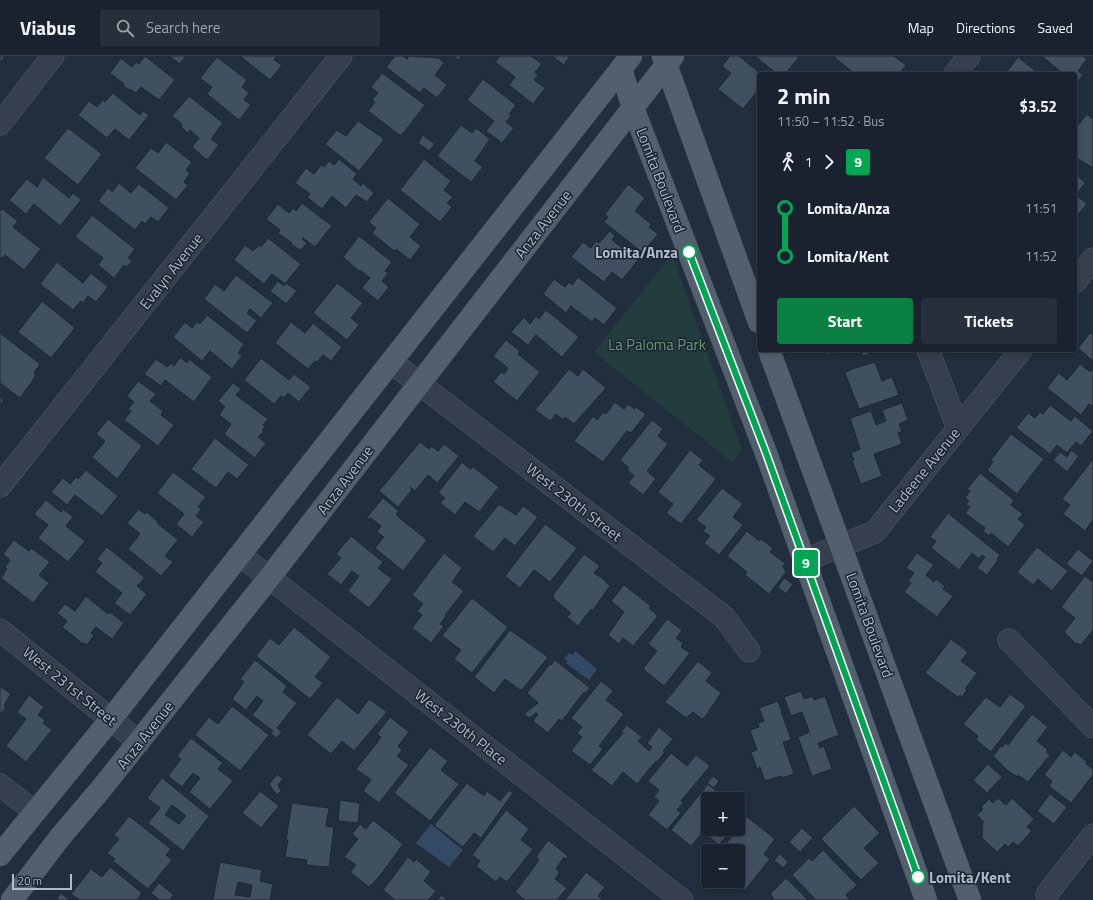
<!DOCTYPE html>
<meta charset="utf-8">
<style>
:root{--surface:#19222e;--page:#262f3a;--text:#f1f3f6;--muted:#9fa4aa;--line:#373f4a;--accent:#0b8043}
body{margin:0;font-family:"Titillium Web",sans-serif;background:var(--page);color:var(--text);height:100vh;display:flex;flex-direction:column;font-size:15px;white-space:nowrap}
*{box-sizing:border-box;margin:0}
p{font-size:13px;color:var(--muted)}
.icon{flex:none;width:22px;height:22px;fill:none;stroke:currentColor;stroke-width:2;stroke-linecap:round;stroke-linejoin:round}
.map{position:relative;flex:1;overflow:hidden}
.sheet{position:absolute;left:757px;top:16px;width:320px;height:280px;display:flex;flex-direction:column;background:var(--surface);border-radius:4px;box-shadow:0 2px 6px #0003,0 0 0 1px var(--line)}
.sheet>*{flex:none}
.badge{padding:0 8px;border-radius:3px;font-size:14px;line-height:26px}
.controls{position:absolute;left:701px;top:736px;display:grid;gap:8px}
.controls a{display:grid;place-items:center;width:44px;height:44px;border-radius:4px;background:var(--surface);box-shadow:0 2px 6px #0003,0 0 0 1px var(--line);font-size:20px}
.scale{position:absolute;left:12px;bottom:10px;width:60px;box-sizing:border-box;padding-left:4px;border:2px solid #b0bac8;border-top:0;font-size:11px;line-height:14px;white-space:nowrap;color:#b0bac8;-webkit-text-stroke:3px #1a2531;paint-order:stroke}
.map>.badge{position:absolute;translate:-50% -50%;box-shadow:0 0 0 2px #fff}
.legs{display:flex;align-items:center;gap:6px;height:44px;padding:0 20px;font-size:13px}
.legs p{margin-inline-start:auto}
.head{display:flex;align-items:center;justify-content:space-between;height:68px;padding:0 20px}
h1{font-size:22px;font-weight:700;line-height:30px}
.button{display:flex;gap:8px;margin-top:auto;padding:8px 20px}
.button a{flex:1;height:46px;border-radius:4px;background:var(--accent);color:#fff;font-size:16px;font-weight:700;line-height:46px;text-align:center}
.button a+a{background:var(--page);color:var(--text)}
ul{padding:0 20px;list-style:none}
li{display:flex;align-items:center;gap:14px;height:48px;font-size:15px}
li i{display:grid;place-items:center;width:6px;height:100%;margin:0 5px;background:currentColor}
li i::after{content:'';width:10px;height:10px;margin:-5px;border:3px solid;border-radius:50%;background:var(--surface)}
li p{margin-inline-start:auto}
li:first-child i{background:linear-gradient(#0000 50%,currentColor 0)}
li:last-child i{background:linear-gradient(currentColor 50%,#0000 0)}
header{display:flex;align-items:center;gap:24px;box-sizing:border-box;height:56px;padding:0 20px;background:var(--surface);border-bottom:1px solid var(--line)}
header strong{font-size:19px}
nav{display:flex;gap:22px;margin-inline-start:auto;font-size:14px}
.search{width:280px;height:36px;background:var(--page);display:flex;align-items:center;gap:10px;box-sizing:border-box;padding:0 14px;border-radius:4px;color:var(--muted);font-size:15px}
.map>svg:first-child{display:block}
.green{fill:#233c3e}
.water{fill:#334a65}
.building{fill:#415061;stroke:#1c2733;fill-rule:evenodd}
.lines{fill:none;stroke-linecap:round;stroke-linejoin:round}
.minor-casing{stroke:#535d6a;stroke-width:23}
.major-casing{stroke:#3e4955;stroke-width:23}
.minor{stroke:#353f4d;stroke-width:22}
.major{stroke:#525f6d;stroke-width:22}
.line-1-casing{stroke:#fff;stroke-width:9}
.line-1{stroke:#00a651;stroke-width:6}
.stop-1-dot{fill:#fff;stroke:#00a651;stroke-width:2}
.labels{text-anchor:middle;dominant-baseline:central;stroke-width:3;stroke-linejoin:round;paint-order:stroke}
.street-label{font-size:15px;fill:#b0bac8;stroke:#1a2531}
.stop-label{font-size:15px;font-weight:bold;fill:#b0bac8;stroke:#1a2531;text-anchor:end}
.park-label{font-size:15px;fill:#659b6f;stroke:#1a2531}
</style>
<header>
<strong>Viabus</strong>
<div class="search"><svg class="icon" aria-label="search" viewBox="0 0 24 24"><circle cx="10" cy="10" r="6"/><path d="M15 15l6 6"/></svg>Search here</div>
<nav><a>Map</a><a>Directions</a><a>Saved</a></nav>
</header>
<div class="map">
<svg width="1093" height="844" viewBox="0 0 1093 844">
<rect width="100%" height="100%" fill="#212e3d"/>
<path class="green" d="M672 198 742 394 732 406 594 296Z"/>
<g class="water">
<path d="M575 595 597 613 589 624 566 607 568 605 564 603 569 597 573 599Z"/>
<path d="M431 768 463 794 449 811 416 787Z"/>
</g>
<g class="building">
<path d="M0 0H5L0 7Z"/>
<path d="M145 0 175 24 159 44 141 31 136 37 130 33 129 34 123 30 124 28 110 17 121 2 132 11 136 6 139 8Z"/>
<path d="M169 0H186L180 8Z"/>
<path d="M240 0H277L274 4 282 9 270 24Z"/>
<path d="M395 0H403L407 3 409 0 439 2 444 7 435 19 447 29 437 42 424 32 420 37 386 11Z"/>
<path d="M453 0H462L459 4Z"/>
<path d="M500 0H531L542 8 535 16 538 19 534 24 545 32 533 48 509 29 515 21 495 6Z"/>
<path d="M552 0H570L564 9Z"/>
<path d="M730 0H739L761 18H759V33L743 53 718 33 731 17 722 10Z"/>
<path d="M755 0H797L799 1 785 18H777Z"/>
<path d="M835 0H894L906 9 899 18H855L834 1Z"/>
<path d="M1042 0H1083L1087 3 1078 15 1083 19 1076 28 1075 18H1063Z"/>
<path d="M217 1 247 24 242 31 249 37 244 44 251 49 239 64 207 38 212 31 200 22Z"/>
<path d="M1018 1 1039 18H1007L1006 17Z"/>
<path d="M382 17 425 49 401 80 368 55 375 46 372 44 378 37 371 31Z"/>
<path d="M483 23 516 49 509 58 512 59 506 66 514 72 502 87 486 75 494 65 467 44Z"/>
<path d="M113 37 140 59 143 55 149 59 129 84 115 73 107 82 78 59 89 45 97 51 103 44 105 46Z"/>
<path d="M189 40 223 67 211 83 219 89 207 104 192 91 199 82 190 74 188 77 181 71 182 68 172 60Z"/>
<path d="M1087 58 1093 63V112L1075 101V73Z"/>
<path d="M358 65 383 82V85L359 115 325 88 337 74 346 80Z"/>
<path d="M461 69 472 77 476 72 490 83 475 105 483 111 471 126 437 100Z"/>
<path d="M68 72 102 98 78 129 44 102Z"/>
<path d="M423 79 435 88 429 95 418 87Z"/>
<path d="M166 86 192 106 186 114 190 117 184 126 188 129 176 144 135 112 151 92 158 97Z"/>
<path d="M339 103 357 118 353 123 361 130 363 127 374 137 367 146 356 139 346 152 332 140 322 153 307 141 310 138 295 127 306 112 314 118 321 109 324 111 329 105 334 109Z"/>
<path d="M424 103 451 125 444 134 453 141 447 147 452 151 440 166 400 134Z"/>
<path d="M1075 117 1085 127 1076 139 1087 148 1075 162Z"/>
<path d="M43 121 69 142 73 137 81 144 60 170 34 148 26 158 9 144 27 123 37 131Z"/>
<path d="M119 127 131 137 139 128 169 152 158 166 151 161 145 168 142 165 135 174 98 145 108 132 112 136Z"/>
<path d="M628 128 645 142 635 155 651 168 649 171 658 178 643 197 604 166 608 161 605 158Z"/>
<path d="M388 142 420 168 410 181 421 190 410 204 396 193 394 195 372 177 376 172 369 166Z"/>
<path d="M302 147 332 170 315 191 303 182 302 183 307 187 301 194 291 189 292 187 278 177 280 174 266 163 278 148 289 157 293 152 296 155Z"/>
<path d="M2 153 18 165 13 171 41 193 24 214 5 199 2 202 0 201V155Z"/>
<path d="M92 159 135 193 128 202 132 205 127 211 124 209 114 222 98 209 103 202 75 181Z"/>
<path d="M610 175 615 180 612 184 638 204 622 224 612 216 604 226 571 201 583 186 591 192 596 185 599 187Z"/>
<path d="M359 180 392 206 385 215 388 217 382 225 389 231 378 245 362 232 370 222 360 214 359 215 343 201Z"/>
<path d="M268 182 301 208 285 228 272 218 264 228 234 204 245 189 253 195 259 189 261 191Z"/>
<path d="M57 206 83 227 91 217 108 231 96 246 88 240 83 247 81 245 73 254 40 228Z"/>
<path d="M236 219 273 247 261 262 250 253 247 257 257 265 247 277 204 243 215 228 224 235Z"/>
<path d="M578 221 617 252 604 269 595 262 592 266 571 250 566 257 543 238 554 223 565 231 569 226 572 229Z"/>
<path d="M278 225 284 230 286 227 297 235 286 248 270 235Z"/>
<path d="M337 227 363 247 351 262 359 269 347 284 313 257Z"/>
<path d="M42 245 75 272 51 302 18 276Z"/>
<path d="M546 254 579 281 562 301 536 279 528 289 511 276 524 261 530 268 536 260 539 263Z"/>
<path d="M207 259 244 288 238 297 242 300 232 313 210 295 202 305 173 281 185 266 192 272 197 266 200 268Z"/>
<path d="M291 266 305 277 313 267 342 291 331 305 323 299 317 306 315 305 308 313 275 287Z"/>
<path d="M0 277 40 308 34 317 36 319 31 327 20 342 0 327Z"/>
<path d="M1090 277 1093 279V305L1078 292Z"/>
<path d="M506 284 520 295 518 298 540 316 517 345 493 326 501 316 504 318 508 312 493 300Z"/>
<path d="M824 294H841L826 299Z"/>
<path d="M861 294H879L863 300Z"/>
<path d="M180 301 187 307 189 303 212 321 194 346 165 324 161 330 144 318 156 303 167 311 171 307 174 310Z"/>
<path d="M261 302 289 324 294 318 311 331 299 346 288 337 284 342 281 340 274 348 244 324Z"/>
<path d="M875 306 882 325 892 321 899 339 859 353 845 317 852 313Z"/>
<path d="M1080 308 1090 316 1093 313V351L1089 348 1081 359 1047 332 1059 317 1067 324Z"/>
<path d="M569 313 578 320 583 313 606 332 574 368 565 361 563 364 556 358 550 365 535 354Z"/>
<path d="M138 325 156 338 150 345 163 355 161 359 174 369 158 390 124 364 131 355 128 353 134 346 127 340Z"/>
<path d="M233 327 241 333 236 339 268 363 263 369 265 371 262 374 264 375 258 381 266 387 255 402 224 378 231 368 219 359 225 351 218 345Z"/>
<path d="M0 341 4 344 0 349Z"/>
<path d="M615 346 624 353 628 348 634 353 636 351 646 358 631 377 627 375 603 406 574 385 593 360 597 364 603 356 606 358Z"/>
<path d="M902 347 908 364 899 368 902 375 898 377 902 388 874 398 882 420 861 428 852 405 854 404 851 397 860 393 850 362 871 355 876 369 886 365 882 354Z"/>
<path d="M1050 349 1071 365 1075 360 1093 375 1081 390 1076 386 1067 397 1057 389 1050 398 1016 372 1028 357 1035 362 1040 356 1043 358Z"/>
<path d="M108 363 142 390 117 423 92 401 105 385 96 378Z"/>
<path d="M652 364 663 373 658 380 668 388 647 415 656 423 643 439 628 427 634 420 627 414 629 412 620 404Z"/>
<path d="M1011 378 1044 403 1017 438 987 414 993 406 991 404Z"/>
<path d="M215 382 249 409 237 423 228 416 216 432 191 413Z"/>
<path d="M420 386 429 393 431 390 438 395 444 388 459 400 437 427 428 419 415 435 410 431 412 434 398 451 379 435Z"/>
<path d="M690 394 703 404 699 409 716 423 681 468 666 457 673 448 658 436Z"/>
<path d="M1071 394 1079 400 1067 416 1053 404 1060 396 1067 401Z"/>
<path d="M1093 403V464L1085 475 1063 458 1070 449 1062 443Z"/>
<path d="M462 406 470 413 473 411 499 431 479 456 465 446 455 459 440 447 445 442 438 437Z"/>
<path d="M86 414 118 440 102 460 75 439 67 449 51 436 63 422 70 428 76 421 78 423Z"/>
<path d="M173 416 206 441 198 451 201 453 196 460 204 466 192 481 176 468 184 458 157 437Z"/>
<path d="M980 417 1014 444 1011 449 1023 458 1018 463 1025 469 1008 491 991 477 989 480 983 475 985 472 965 457 970 451 966 448 969 445 965 442 970 435 967 433Z"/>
<path d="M722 432 743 448 733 461 743 469 719 499 704 487 710 480 703 475 706 471 696 464Z"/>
<path d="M383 442 399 455 396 458 402 464 427 484 403 515 375 492 384 481 377 476 381 470 371 462 369 463 367 461Z"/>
<path d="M46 444 61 456 63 453 73 461 66 470 85 485 68 506 38 482 48 469 34 458Z"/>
<path d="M499 448 516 459 523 450 538 461 515 490 505 482 493 496 473 480Z"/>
<path d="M139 453 145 458 147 456 158 466 157 467 178 484 165 500 173 506 161 520 128 493 140 478 127 467Z"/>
<path d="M948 457 1000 499 997 503 998 504 987 519 977 512 985 501 982 499 979 503 972 497 959 514 931 492 936 485 930 481Z"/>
<path d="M545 468 577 492 550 526 534 514 520 532 505 520Z"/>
<path d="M747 475 759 485 761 483 773 492 770 496 786 508 783 510 786 516 769 538 745 519 747 516 727 500Z"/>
<path d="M351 480 383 506 378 512 392 523 369 552 348 535 359 520 352 515 341 529 327 518 341 502 336 498Z"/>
<path d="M14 484 29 495 31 492 50 506 39 519 49 527 33 547 1 522 7 513 5 511 10 504 3 498Z"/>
<path d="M107 491 144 521V523L137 530 147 538 130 559 114 547 122 537 95 516 102 507 97 503Z"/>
<path d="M1037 491 1068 515 1052 535 1038 523 1033 529 1017 516Z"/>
<path d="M1078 493 1093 505 1082 520 1066 508Z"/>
<path d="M444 497 462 512 452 526 464 535 445 559 446 560 440 568 444 570 431 587 412 572 422 559 417 555 423 548 412 539Z"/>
<path d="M917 497 934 509 926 519 934 526 936 523 945 530 943 533 953 540 937 561 904 536 911 527 908 525 914 517 906 512Z"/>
<path d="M584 498 600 510 594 517 602 522 610 530 592 555 591 553 578 570 567 561 571 557 554 543 553 539Z"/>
<path d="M1085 520 1093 526V574L1081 589 1075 587 1064 576 1075 562 1061 551Z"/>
<path d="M784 522 793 528 786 538 778 531Z"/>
<path d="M624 529 651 550 649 552 658 560 633 590 623 582 619 588 608 579 624 556 611 545Z"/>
<path d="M86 540 108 558 110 556 124 567 112 583 96 571 91 577 94 579 87 589 84 587 83 588 62 571 67 565 57 557 65 548 75 555Z"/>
<path d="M472 542 508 571 472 617 454 603 461 594 442 580Z"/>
<path d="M667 563 682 574 676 582 683 587 681 591 690 597 664 630 643 613 657 595 648 588Z"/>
<path d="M294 571 331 601 315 621 323 627 310 643 256 600 270 582 279 589Z"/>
<path d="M510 574 548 601 522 634H520L505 623 494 637 474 621Z"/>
<path d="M951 583 968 596 961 605 977 617 965 633 967 634 962 641 960 639 958 641 925 617Z"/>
<path d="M255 604 287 630 283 636 297 647 277 672 282 676 277 682 271 678 273 675 252 659 263 645 257 640 246 654 232 643 244 626 240 623Z"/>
<path d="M555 604 590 632 585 637 584 636 562 665 559 663 548 677 533 665 538 658 536 657 529 662 524 658 538 647 527 637 550 608 551 609Z"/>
<path d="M698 605 712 617 706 625 721 637 705 661 702 663 693 656 686 662 665 646Z"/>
<path d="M601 625 613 635 606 644 624 658 599 690 603 693 590 709 571 695 582 681 577 677 582 671 571 662Z"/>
<path d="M0 630 11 638 4 649 6 651 0 659Z"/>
<path d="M801 635 804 643 813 640 814 644 825 640 839 679 818 687 820 692 824 690 832 713 812 720 798 681 808 677 809 675 802 656 791 660 784 641Z"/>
<path d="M1010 638 1026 650 991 696 976 684 978 680 963 668 986 641 1000 651Z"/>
<path d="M29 639 44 651 38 659 45 664 43 667 52 674 26 706 6 690 26 663 17 656Z"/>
<path d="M337 641 358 658 369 643 387 656 354 695 342 685 331 698 307 679Z"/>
<path d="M778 645 791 684 783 686 794 718 782 722 781 720 765 725 760 711 757 713 751 696 757 694 750 674 759 671 758 667 764 665 759 652Z"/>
<path d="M232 650 269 679 240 715 195 679 209 661 218 668Z"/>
<path d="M1032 658 1048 671 1037 685 1048 694 1046 696 1050 699 1028 726 1018 719 1017 721 1007 714 993 700 1001 690 1002 691 1006 687 1008 689Z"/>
<path d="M390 661 409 676 398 690 402 694 397 700 409 709 379 747 363 735 371 724 356 713 376 688 381 681 377 678Z"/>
<path d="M627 669 642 681 638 685 649 695 652 691 647 687 659 671 673 683 663 695 665 696 657 706 656 705 637 728 623 716 612 730 591 714 623 677 621 676Z"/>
<path d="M191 682 223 707 218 713 233 725 210 753 189 736 200 722 193 717 182 731 168 720 181 703 177 700Z"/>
<path d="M430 691 448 705 441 714 459 728 430 765 394 737Z"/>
<path d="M1063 694 1071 701 1075 696 1087 706 1086 708 1093 713V719L1071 747 1049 730 1052 725 1044 719Z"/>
<path d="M671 697 687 710 696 699 710 710 681 745 683 747 677 754 681 757 667 774 648 759 659 745 654 741 659 734 648 725Z"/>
<path d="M988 708 1002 721 987 737 973 724Z"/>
<path d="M277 718 283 723 278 729 281 735 277 739 269 728Z"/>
<path d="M713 720 719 725 714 732 707 727Z"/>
<path d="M162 722 209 760 183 795 148 767 160 752 147 742ZM172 749 186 760 179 768 165 759Z"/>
<path d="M467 727 484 740 487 735 500 745 509 734 513 737 481 782 474 777 463 791 434 769Z"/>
<path d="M708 728 722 740 720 743H708V773H732L719 789 703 776 691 790 671 774Z"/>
<path d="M260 735 279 750 261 772 242 757Z"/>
<path d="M1050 738 1067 751 1054 768 1037 755Z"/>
<path d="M998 742 1006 749 1012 742 1034 763 1027 771 1032 775 1018 790 1013 786 1008 791 1005 788 997 796 982 782 983 765 977 759 983 753 981 751 989 743 993 747Z"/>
<path d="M340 744 360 747 358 767 338 765Z"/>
<path d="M292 747 329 752 326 770 334 771 329 811 306 809 307 804 285 801 288 784H286Z"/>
<path d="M738 749 745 752 743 754 745 756 738 765Z"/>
<path d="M854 750 880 777 864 792 879 807 861 824 821 783Z"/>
<path d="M506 754 529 773 521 784 533 793 507 826 500 821 496 826 476 810 480 805 472 799Z"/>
<path d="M129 760 171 793 166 799 172 804 148 833 113 805 115 803 107 797 119 783 114 779Z"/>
<path d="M747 761 775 783 764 798 770 803 745 834 733 825H738V795H720Z"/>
<path d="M373 764 403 788 379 821 369 831 350 816 356 809 344 801 358 783 352 778 360 768 366 773Z"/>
<path d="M802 772 813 782 800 796 789 786Z"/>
<path d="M548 784 568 800 566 803 564 801 556 813 560 816 555 823 567 832 557 844H525L515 836 535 810 539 803 536 801Z"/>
<path d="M823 794 857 829 846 839 850 844H816L792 819 809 802 812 805Z"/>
<path d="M780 798 788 806 783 812 774 804Z"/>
<path d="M408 801 414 806 416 803 431 816 424 825 436 835 428 844H395L383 834Z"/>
<path d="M220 806 262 814 260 825 273 828 270 844H213ZM238 826 252 829 250 841 235 839Z"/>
<path d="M110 811 142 837 137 844H80L71 838 91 813 102 821Z"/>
<path d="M586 816 605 831 598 840 603 844H565Z"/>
<path d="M786 822 808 844H775L770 838Z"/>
<path d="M159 827 174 839 169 844H160L151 837Z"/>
<path d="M61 837 69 844H56Z"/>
<path d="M441 839 448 844H437Z"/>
</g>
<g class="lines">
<g class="minor-casing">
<g id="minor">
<path d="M955 18 969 0"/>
<path d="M0 68 53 0"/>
<path d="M1075 226 1093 203"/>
<path d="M928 294 958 372"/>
<path d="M391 306 724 561 749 595"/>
<path d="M0 430 341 0"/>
<path d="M240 499 682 844"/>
<path d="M805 504 875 476 1021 294"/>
<path d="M0 574 139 686"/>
<path d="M1009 584 1093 671"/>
<path d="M0 729 35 756"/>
<path d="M1047 838 1093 779"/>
</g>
</g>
<g class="major-casing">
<g id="major">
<path d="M663 0 759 266"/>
<path d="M621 13 633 52 766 397 926 844"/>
<path d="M769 294 970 844"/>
<path d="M0 799 111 663 631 0"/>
<path d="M12 844 61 780 101 733 269 522 673 0"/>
</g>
</g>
<use href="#minor" class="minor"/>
<use href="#major" class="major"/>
</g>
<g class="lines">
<g class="line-1-casing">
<path id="line-1" d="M689 196 766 397 918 821"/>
</g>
<use href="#line-1" class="line-1"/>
</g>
<g class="stop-1-dot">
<circle cx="689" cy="196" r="7"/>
<circle cx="918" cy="821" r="7"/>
</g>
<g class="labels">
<g class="street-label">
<text transform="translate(661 124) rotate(69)">Lomita Boulevard</text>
<text transform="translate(543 168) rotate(-52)">Anza Avenue</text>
<text transform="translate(171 215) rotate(-52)">Evalyn Avenue</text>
<text transform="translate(924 414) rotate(-51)">Ladeene Avenue</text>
<text transform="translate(345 424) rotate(-53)">Anza Avenue</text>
<text transform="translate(574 446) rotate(38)">West 230th Street</text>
<text transform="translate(870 569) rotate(70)">Lomita Boulevard</text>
<text transform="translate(70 630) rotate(39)">West 231st Street</text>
<text transform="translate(461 671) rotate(38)">West 230th Place</text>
<text transform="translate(145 679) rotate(-52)">Anza Avenue</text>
</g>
<g class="stop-label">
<text x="678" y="196">Lomita/Anza</text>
<text x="929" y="821" text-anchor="start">Lomita/Kent</text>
</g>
<g class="park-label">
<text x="657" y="288">La Paloma Park</text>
</g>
</g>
</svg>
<div class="controls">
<a>+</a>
<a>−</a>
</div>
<div class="scale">20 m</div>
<b class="badge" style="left:806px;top:507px;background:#00a651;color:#fff">9</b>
<section class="sheet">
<div class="head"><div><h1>2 min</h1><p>11:50 – 11:52 · Bus</p></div><b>$3.52</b></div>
<div class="legs"><svg class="icon" aria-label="walk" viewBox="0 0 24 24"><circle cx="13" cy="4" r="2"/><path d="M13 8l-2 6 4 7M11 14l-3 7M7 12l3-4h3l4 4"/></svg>1<svg class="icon" aria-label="forward" viewBox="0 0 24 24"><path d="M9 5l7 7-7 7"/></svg><b class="badge" style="background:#00a651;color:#fff">9</b></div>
<ul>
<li><i style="color:#00a651"></i><b>Lomita/Anza</b><p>11:51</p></li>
<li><i style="color:#00a651"></i><b>Lomita/Kent</b><p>11:52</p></li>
</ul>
<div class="button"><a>Start</a><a>Tickets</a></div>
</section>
</div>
